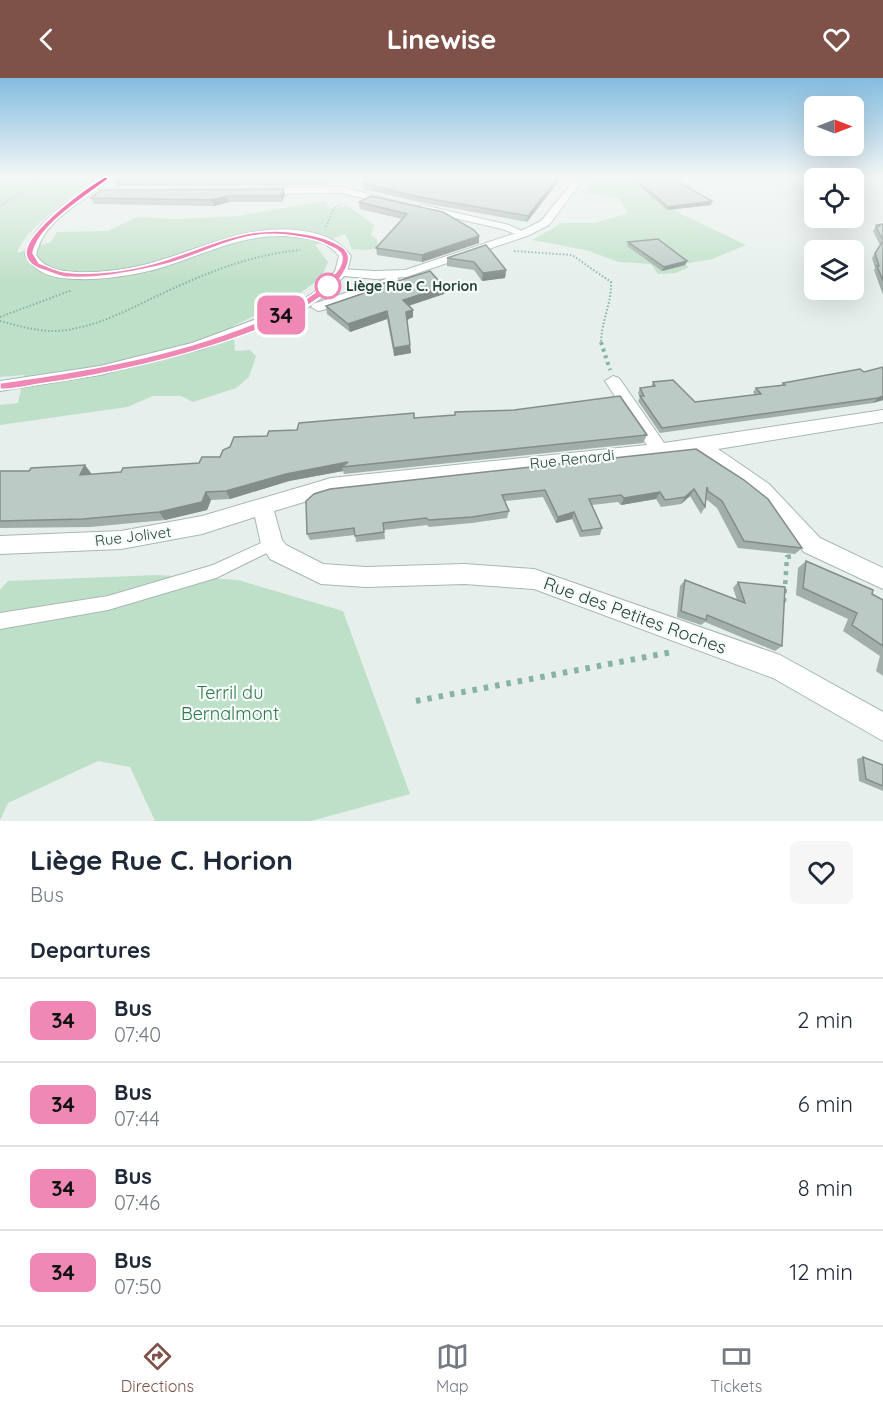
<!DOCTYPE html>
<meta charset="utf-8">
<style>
:root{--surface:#fff;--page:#f6f6f7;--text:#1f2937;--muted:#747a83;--line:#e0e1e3;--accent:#7f5249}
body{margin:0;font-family:Quicksand,sans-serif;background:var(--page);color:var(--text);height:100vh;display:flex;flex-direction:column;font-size:22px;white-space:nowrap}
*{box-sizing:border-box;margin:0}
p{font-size:20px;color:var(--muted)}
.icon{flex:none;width:33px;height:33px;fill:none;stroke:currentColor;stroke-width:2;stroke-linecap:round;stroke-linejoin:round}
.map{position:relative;height:743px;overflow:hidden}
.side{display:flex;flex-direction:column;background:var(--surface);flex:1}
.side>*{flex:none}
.badge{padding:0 12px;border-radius:9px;font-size:21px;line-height:39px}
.needle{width:39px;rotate:90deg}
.tools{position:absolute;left:804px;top:18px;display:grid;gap:12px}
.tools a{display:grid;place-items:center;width:60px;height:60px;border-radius:9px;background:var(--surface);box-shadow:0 6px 24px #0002;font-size:30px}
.map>.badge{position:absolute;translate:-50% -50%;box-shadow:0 0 0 3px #fff}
h2{padding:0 30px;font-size:22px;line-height:54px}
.round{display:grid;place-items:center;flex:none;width:63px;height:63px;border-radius:9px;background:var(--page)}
.head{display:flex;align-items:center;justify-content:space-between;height:102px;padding:0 30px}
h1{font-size:28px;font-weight:700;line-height:45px}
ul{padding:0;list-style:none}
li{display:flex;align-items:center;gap:18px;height:84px;padding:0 30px;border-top:2px solid var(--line)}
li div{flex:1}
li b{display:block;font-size:22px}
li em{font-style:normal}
li .badge{min-width:66px;font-weight:700;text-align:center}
header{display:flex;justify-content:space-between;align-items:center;height:78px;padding:0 30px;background:var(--accent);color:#fff;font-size:27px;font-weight:700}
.menu{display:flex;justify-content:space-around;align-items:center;height:84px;border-top:2px solid var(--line);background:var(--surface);font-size:16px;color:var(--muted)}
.menu a{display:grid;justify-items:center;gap:3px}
.menu .selected{color:var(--accent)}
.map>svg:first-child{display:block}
.green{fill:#bfe0c8}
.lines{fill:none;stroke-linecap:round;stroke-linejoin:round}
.service-casing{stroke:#a8b8b2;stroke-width:2}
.minor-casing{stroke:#a8b8b2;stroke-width:2}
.tertiary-casing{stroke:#a8b8b2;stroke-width:2}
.path-far3{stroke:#86b3a5;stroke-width:2;stroke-dasharray:1.5 2;stroke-linecap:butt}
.path-far2{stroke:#86b3a5;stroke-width:4;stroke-dasharray:3 4;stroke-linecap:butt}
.path-far1{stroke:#86b3a5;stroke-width:4.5;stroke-dasharray:4 5;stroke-linecap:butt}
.path{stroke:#86b3a5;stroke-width:6;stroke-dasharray:4.5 7;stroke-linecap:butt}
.service{fill:#fff;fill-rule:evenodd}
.minor{fill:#fff;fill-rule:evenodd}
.tertiary{fill:#fff;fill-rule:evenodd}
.wall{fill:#a1aea9}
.shaded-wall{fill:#838d89}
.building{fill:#bbcac4;stroke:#838d89;stroke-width:1.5}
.line{fill:#f088b6;stroke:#fff;stroke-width:1.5}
.stop-dot{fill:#fff;stroke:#f088b6;stroke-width:3}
.labels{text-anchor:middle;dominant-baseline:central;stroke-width:4.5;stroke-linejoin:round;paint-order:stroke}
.far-stop-label{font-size:14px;font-weight:bold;fill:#24423a;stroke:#f7fbf9;text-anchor:start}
.street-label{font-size:15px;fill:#24423a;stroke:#f7fbf9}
.near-street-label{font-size:18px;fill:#24423a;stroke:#f7fbf9}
.near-park-label{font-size:18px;fill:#2d7a4b;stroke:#f7fbf9}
</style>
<header><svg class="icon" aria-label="back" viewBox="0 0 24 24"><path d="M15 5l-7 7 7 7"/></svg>Linewise<svg class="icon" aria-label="heart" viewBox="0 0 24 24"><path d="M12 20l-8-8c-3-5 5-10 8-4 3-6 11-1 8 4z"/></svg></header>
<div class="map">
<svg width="883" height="743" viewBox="0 0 883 743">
<rect width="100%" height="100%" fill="#e6efeb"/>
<g class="green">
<path d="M0 100H97C76 116 24 150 17 175L51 164 57 154 108 153 137 139 177 141 237 138 325 123 329 128 328 131 348 128 374 147 371 157 377 162 378 169 368 172 352 171 345 156 315 167 328 184 321 200 293 220 233 248 235 273 250 272 256 278 249 299 236 310 193 324 181 318H153L127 329 0 347V327L18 325 24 297 0 299Z"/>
<path d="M592 100H682L693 109 666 118 682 127 675 133 746 167 712 181 684 186 689 189 676 195 658 196 651 186 619 184 586 172 532 162 562 145H595L628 135 618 120 582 114Z"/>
<path d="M157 497 238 502 343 533 410 716 311 743H155L130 689 98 683 8 725 0 742V512L8 503Z"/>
</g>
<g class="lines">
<g class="service-casing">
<path id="service" d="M272 460 277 462 279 466 277 470 216 500 108 532 0 551V535L108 518 213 487Z"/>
</g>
<g class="minor-casing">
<g id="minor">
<path d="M102 100H111C86 124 44 139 36 177 45 191 60 193 76 194 99 195 122 192 144 187 198 173 246 144 304 153 323 156 339 162 351 178L347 194 341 198 337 197 335 194 339 178C331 167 317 162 304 160 248 150 204 178 153 192 128 198 102 202 76 201 53 200 37 197 25 177 34 142 74 119 102 100Z"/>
<path d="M342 109 398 124 393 127 342 115 260 116 256 113 260 110Z"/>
<path d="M423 127 509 147 528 156 523 159 502 151 420 132V128Z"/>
<path d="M391 193 395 194 399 203 397 206 323 232 318 233 311 229 313 226 386 201 385 197Z"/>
<path d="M613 298 619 300 664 365 883 332V344L718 371 769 406 820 460 883 490V511L804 474 755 416 697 375 331 416 274 433 282 462 286 467 323 486 366 489 464 486 534 491 780 577 883 634V663L773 600 534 511 464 506 366 509 321 506 270 481 261 466 255 439 202 456 121 471 0 476V458L121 453 202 438 331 400 647 367 605 303Z"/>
</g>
</g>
<g class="tertiary-casing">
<path id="tertiary" d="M576 100H584L549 147 527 158 406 199 376 201 344 198 326 217 303 233 202 271 100 297 0 313V303L100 288 192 265 294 227 318 212 337 191 376 193 405 192 519 154 541 143Z"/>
</g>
<g class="path-far3">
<path d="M0 128 44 100"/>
<path d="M326 149 334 130 341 126"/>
<path d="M514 173 572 177 611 204C612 225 601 244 601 265"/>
<path d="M0 239 72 212"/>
<path d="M0 243C19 248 39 254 58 253 94 250 126 233 157 218 203 196 249 177 300 172"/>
</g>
<path class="path-far2" d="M601 264 610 292"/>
<path class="path-far1" d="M784 524 787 479 794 478"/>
<path class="path" d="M416 623 672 574"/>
<use href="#service" class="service"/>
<use href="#minor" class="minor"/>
<use href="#tertiary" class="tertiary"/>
</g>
<g class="wall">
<path d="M329 100 326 107 116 108 114 102Z"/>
<path d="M561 100 527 144 419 124 364 111 363 105Z"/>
<path d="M630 101V100H671L712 123 711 127 667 132Z"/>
<path d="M101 112 285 117 282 124H229L214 128 94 126 91 120Z"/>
<path d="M371 118 479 165 422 184 377 177 376 170 402 141 360 131 359 124Z"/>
<path d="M883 146V217L874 192 875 190 872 180 880 167 873 153 877 147Z"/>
<path d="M628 164 687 183 685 187 662 193 627 168Z"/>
<path d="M486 167 506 192 505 200 482 203 474 192 447 188V180Z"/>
<path d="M389 206 444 216 409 228 413 239 407 242 411 275 394 278 387 241 350 254 327 236 326 228Z"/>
<path d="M883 289V322L873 325 660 355 638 323 640 319 638 315 640 310 651 309 653 304 695 324 755 317 753 314 756 310 782 307 783 305 864 294Z"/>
<path d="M414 340 647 357 643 365 344 396 343 393 289 403 230 421 211 422 207 432 165 442 90 449 0 450V393L91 395 90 397 121 394 199 385 220 379 267 358 297 352Z"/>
<path d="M696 371 802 470 795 476 738 470 717 430 706 421 705 429 701 436 690 418 681 426 661 429 656 421 621 427 618 424 592 427 602 450 600 457 580 459 572 441 556 445 543 419 505 423 509 433 507 440 472 445 429 449 427 447 384 452 385 461 356 464 355 457 310 462 307 456Z"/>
<path d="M806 483 872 516 883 522V598L876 593 880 578 843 553 848 541 796 517 798 490Z"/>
<path d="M685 502 737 522 733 510 738 504 782 568 775 573 705 544 701 547 677 539 680 508Z"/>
<path d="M863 679 883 687V713L859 703 857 681Z"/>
</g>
<g class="shaded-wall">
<path d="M326 100H329L326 107 325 101Z"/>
<path d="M558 100H561L527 144 528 138Z"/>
<path d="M284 111 285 117 282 124 281 118Z"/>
<path d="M227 118 229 124 214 128 212 122Z"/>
<path d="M712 123 711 127 667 132 668 129Z"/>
<path d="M479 158V165L422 184V177Z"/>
<path d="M687 183 685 187 662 193 664 189Z"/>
<path d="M506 192 505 200 482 203 483 195Z"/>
<path d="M444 209V216L404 229 403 222Z"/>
<path d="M413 232V239L407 242 406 234Z"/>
<path d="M387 233V241L350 254 348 246Z"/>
<path d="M410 267 411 275 394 278V270Z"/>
<path d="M883 318V322L873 325 878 320Z"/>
<path d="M348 384 342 389 343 393 289 403 230 421 226 413 286 396Z"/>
<path d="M85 387 91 395 86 405 80 397Z"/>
<path d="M694 411 690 418 681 426 685 419Z"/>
<path d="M206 414 211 422 207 432 165 442 159 434Z"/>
<path d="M660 414 656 421 621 427 624 420Z"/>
<path d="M574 434 572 441 556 445 558 439Z"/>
</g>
<g class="building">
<path d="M118 100H326L325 101 114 102Z"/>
<path d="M365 100H558L528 138 419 119 363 105Z"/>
<path d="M634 100H671L712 123 668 129Z"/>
<path d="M284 111 281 118H227L212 122 91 120 101 112Z"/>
<path d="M371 118 443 134 474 152 479 158 422 177 376 170 407 136 359 124Z"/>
<path d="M883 146V162L876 149 879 148 877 147Z"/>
<path d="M658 161 687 183 664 189 628 164Z"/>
<path d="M883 163V203L877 188H879L875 175Z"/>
<path d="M486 167 506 192 483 195 474 184 447 180Z"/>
<path d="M430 193 444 209 403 222 413 232 406 234 410 267 394 270 387 233 348 246 326 228 382 209 381 206 387 204 389 206Z"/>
<path d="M883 289V318L878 320 662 350 640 318H644L640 310 655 308 653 304 673 302 695 324 761 316 756 310 785 307 783 305 860 291 864 294Z"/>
<path d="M620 318 647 357 342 389 348 384 286 396 226 413 206 414 202 424 159 434 83 441 0 443V393H29L31 390 85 387 80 397 121 394 123 390 199 385 202 379H220L223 372 230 369 234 359 267 358 269 353 297 352 299 345 414 335V340L455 337V334L514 332Z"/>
<path d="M696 371 744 402 768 421 802 470 744 463 722 423 708 413 707 409 705 429 694 411 685 419 665 422 660 414 624 420 621 417 589 421 602 450 582 453 574 434 558 439 545 412 502 417 509 433 472 439 429 442 426 440 383 445 384 454 355 458 354 450 307 456 306 423 314 416 330 411Z"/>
<path d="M806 483 873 512 872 516 883 522V568L852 547 857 535 803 510Z"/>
<path d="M685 502 745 525 738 504 785 509 782 568 707 537 706 542 681 533Z"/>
<path d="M863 679 883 687V708L866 701Z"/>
</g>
<linearGradient id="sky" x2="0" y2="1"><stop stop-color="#84bce0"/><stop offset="0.49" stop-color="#f4f8f6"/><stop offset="1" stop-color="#f4f8f6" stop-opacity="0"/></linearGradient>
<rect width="883" height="204" fill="url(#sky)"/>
<path class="line" d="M107 98 108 101C87 118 38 147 33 175L39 185C47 188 56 193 65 194 93 198 132 192 159 184 209 169 245 146 299 155 314 157 329 160 342 169 349 174 350 181 347 188 322 253 110 297 46 305 31 307 11 313 0 311V305C88 293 173 278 255 245 283 233 308 224 329 202 334 196 343 189 342 179 341 172 331 169 325 166 316 161 305 160 294 158 239 149 208 177 159 188 128 195 97 201 65 199 58 198 50 194 43 192 35 189 26 185 26 174 27 153 88 107 107 98Z"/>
<circle class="stop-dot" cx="328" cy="208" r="12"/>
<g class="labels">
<g class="far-stop-label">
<text x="346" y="208">Liège Rue C. Horion</text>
</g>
<g class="street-label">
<text transform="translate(572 381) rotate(-6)">Rue Renardi</text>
<text transform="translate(133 458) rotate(-7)">Rue Jolivet</text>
</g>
<g class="near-street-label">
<text transform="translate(635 537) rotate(20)">Rue des Petites Roches</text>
</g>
<g class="near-park-label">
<text x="230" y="614">Terril du<tspan x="230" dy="21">Bernalmont</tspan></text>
</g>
</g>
</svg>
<div class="tools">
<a><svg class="needle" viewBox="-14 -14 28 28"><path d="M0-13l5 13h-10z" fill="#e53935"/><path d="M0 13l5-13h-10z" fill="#747a83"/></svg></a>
<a><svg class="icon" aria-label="locate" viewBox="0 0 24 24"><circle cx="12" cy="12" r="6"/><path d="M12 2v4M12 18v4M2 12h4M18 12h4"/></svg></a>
<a><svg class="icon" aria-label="layers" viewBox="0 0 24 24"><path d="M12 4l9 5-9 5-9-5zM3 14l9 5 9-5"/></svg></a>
</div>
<b class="badge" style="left:281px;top:237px;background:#f088b6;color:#111">34</b>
</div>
<section class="side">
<div class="head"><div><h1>Liège Rue C. Horion</h1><p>Bus</p></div><a class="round"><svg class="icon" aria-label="heart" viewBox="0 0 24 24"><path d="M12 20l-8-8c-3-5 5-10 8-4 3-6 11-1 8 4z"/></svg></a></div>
<h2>Departures</h2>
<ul>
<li><span class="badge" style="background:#f088b6;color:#111">34</span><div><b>Bus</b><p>07:40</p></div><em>2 min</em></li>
<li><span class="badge" style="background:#f088b6;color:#111">34</span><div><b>Bus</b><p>07:44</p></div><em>6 min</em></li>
<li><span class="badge" style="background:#f088b6;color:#111">34</span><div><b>Bus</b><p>07:46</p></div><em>8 min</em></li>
<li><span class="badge" style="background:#f088b6;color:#111">34</span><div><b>Bus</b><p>07:50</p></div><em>12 min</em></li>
</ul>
</section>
<nav class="menu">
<a class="selected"><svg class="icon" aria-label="directions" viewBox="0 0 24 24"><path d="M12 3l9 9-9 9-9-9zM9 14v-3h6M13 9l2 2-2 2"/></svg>Directions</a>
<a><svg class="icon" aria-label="map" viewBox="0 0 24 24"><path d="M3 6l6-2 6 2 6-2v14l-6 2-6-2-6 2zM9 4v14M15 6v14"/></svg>Map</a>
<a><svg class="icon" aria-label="tickets" viewBox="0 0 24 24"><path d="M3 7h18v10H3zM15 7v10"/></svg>Tickets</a>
</nav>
